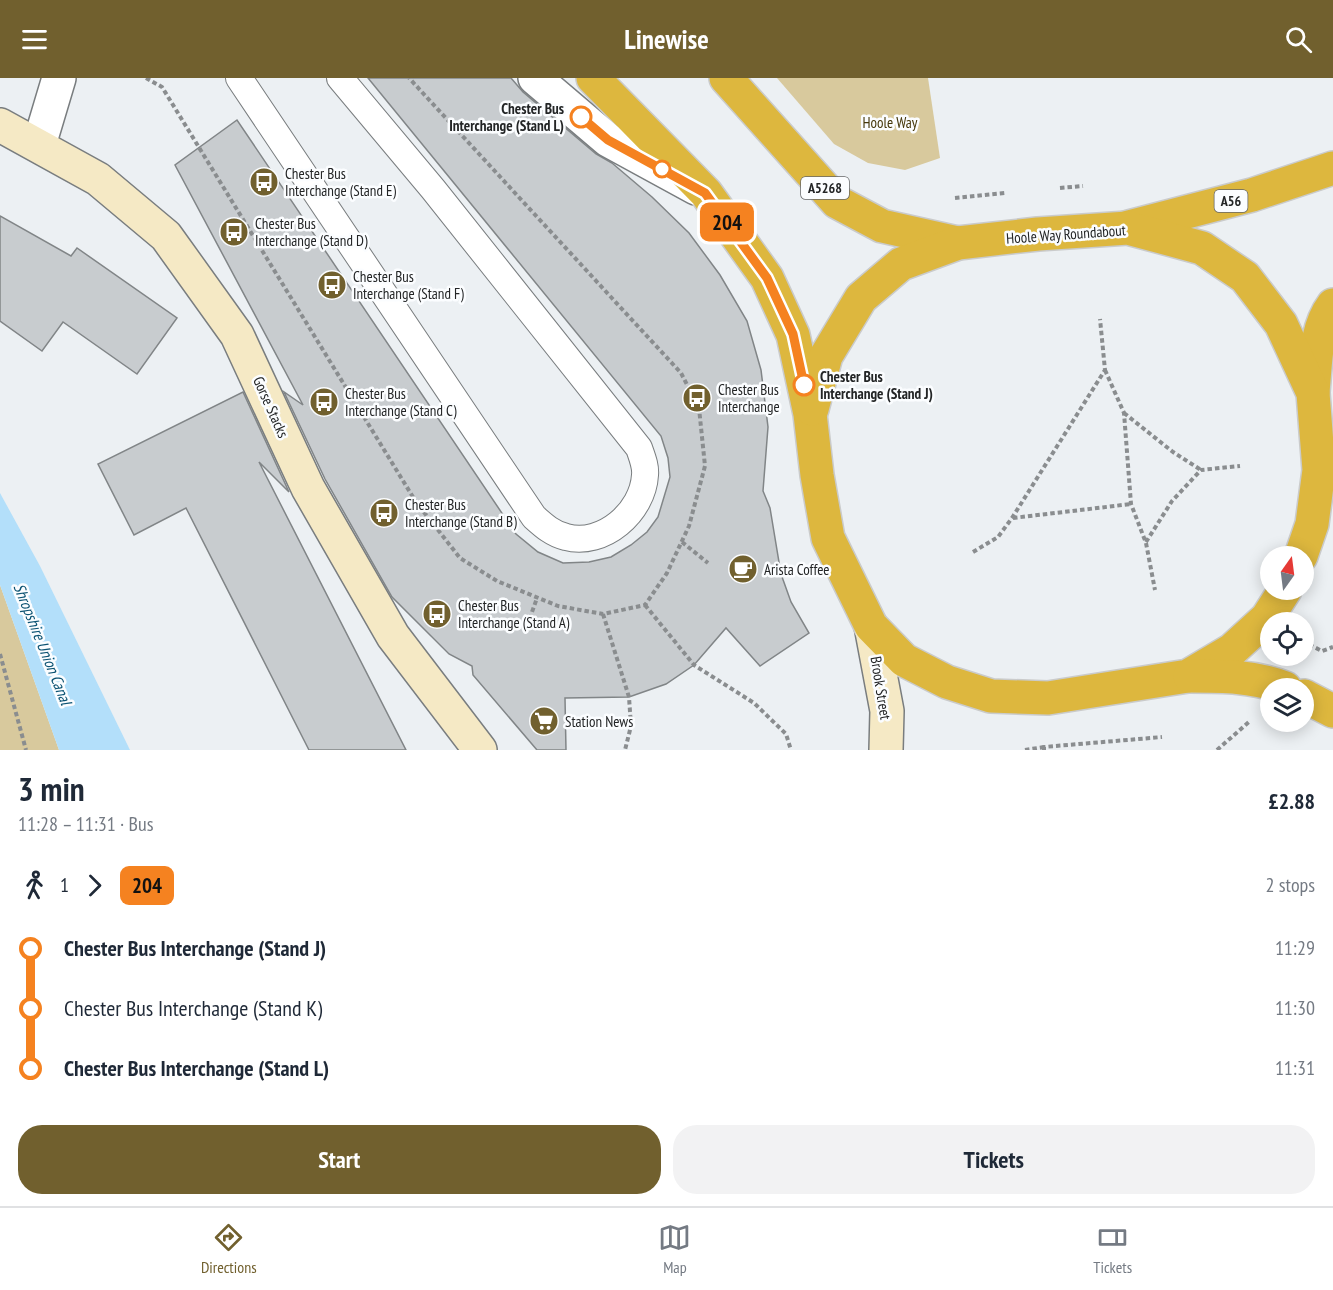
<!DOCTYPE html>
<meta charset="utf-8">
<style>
:root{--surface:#fff;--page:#f2f2f3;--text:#1f2937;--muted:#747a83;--line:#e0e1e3;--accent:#71602e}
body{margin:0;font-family:"PT Sans Narrow",sans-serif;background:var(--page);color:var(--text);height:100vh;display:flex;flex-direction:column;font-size:22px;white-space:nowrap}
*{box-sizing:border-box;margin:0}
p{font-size:20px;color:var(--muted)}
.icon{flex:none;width:33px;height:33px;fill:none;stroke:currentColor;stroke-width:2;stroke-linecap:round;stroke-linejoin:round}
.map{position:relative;height:672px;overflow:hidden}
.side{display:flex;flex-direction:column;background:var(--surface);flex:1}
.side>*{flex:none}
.badge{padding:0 12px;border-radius:9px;font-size:21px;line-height:39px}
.needle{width:39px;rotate:14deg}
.fabs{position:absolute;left:1260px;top:468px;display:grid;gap:12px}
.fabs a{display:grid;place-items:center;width:54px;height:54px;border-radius:50%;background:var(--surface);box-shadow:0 3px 15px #0003;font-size:30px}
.map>.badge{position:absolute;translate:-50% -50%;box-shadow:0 0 0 3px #fff}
.legs{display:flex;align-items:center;gap:9px;height:66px;padding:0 18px;font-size:20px}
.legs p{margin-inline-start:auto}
.head{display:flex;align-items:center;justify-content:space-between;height:102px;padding:0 18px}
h1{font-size:33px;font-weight:800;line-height:45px}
.button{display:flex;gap:12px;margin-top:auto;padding:12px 18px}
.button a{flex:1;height:69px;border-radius:24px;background:var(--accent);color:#fff;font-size:24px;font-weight:800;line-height:69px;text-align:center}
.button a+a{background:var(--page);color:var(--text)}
ul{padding:0 18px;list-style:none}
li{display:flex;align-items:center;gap:21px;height:60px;font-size:22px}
li i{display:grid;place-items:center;width:9px;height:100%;margin:0 8px;background:currentColor}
li i::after{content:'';width:15px;height:15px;margin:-8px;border:4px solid;border-radius:50%;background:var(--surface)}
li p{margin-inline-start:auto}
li:first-child i{background:linear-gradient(#0000 50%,currentColor 0)}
li:last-child i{background:linear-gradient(currentColor 50%,#0000 0)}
header{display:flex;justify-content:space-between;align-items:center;height:78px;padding:0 18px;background:var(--accent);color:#fff;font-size:27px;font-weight:800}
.tabs{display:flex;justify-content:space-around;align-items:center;height:84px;border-top:2px solid var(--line);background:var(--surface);font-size:16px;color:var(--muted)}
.tabs a{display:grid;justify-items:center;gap:3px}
.tabs .selected{color:var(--accent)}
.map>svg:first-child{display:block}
.green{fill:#d8c99d}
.water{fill:#b3dffa}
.building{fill:#c8cccf;stroke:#818587;stroke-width:1.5}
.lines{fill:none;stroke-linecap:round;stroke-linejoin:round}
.lane-casing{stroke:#797d7f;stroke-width:28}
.street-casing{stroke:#797d7f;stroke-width:36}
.secondary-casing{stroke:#797d7f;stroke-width:36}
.highway-casing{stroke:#cacbcb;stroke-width:36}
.path{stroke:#8a8d8f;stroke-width:4;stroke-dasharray:4.5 3;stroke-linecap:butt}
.lane{stroke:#fff;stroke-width:26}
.street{stroke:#fff;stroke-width:33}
.secondary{stroke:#f5e9c5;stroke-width:33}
.highway{stroke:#ddb73e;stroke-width:33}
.line-1-casing{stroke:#fff;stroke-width:14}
.line-1{stroke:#f58220;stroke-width:9}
.stop-1-dot{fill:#fff;stroke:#f58220;stroke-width:3}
.labels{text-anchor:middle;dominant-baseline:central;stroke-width:5;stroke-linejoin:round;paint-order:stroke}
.shield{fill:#fbfdff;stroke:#646667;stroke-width:1.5}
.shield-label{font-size:14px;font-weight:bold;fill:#232526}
.stop-label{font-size:15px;font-weight:bold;fill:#232526;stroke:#fbfdff;text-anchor:end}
.park-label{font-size:15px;fill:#45370a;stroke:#fbfdff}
.poi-label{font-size:15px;fill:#232526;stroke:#fbfdff;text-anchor:start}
.street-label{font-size:15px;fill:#232526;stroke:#fbfdff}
.water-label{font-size:16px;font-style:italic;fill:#0c5373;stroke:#fbfdff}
</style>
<header><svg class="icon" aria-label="menu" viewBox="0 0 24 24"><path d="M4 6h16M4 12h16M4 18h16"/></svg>Linewise<svg class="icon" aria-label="search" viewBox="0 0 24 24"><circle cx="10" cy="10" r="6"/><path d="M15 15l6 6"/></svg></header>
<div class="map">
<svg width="1333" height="672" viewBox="0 0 1333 672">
<rect width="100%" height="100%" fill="#ecf0f3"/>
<g class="green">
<path d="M777 0H928L940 80 905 92 868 85 834 66Z"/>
<path d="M0 507 59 672H0Z"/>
</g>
<path class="water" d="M0 415 40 488 130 672H59L0 507Z"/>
<g class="building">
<path d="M368 0H511L523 14 596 76 612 85 652 119 689 155 720 197 747 243 761 292 768 349 763 413 770 430 781 496 791 524 809 555 760 588 726 550 694 587 666 606 629 619 565 620 566 672H537L473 597 472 588 449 576 392 519 325 401 284 314 303 327 175 87 237 42 516 456 538 474 563 485 589 484 611 479 631 467 647 454 658 439 670 399 668 380 661 358Z"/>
<path d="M0 138 71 178 77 170 177 240 137 296 63 244 42 273 0 243Z"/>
<path d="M243 314 289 414 259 384 406 672H309L186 430 134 457 98 386Z"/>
</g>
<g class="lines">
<g class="lane-casing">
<path id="lane" d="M239 0 534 439C544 448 553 456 566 459 603 469 643 434 645 397 646 388 642 379 639 370L433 111 340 0"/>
</g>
<g class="street-casing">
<g id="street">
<path d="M535 0 608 62 696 110"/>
<path d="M39 67 59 0"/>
</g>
</g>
<g class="secondary-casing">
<g id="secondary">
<path d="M0 47 98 101 166 158 237 257 308 410 393 558 480 672"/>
<path d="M871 548 887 633 886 672"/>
</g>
</g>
<g class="highway-casing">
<g id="highway">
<path d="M593 0 706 115 767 200 793 257 810 336 817 397 828 460 871 548 904 582 947 604 991 618 1048 620 1188 598 1232 572 1267 540 1285 512"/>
<path d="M726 0 837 124 882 148 958 165"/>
<path d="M1129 149 1252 117 1333 90"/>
<path d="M1313 314C1316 284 1315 251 1333 227"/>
<path d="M812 331 826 278 861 220 901 186 958 165 1038 156 1128 150 1202 170 1245 199 1281 246 1313 315 1319 392 1312 446 1301 478"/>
<path d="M1190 598C1222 598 1254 598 1285 610"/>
<path d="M1304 618 1333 633"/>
</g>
</g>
<g class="path">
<path d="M146 0 162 9 416 424 460 480 497 503 558 528 603 536 645 527 667 495 689 448 705 388 699 330 681 295 409 0"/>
<path d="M1060 110 1083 108"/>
<path d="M955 120 1005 115"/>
<path d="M1105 292 1124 335 1131 426 1146 465 1155 512"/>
<path d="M1124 335 1173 374 1201 392"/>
<path d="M1013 440 1131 426"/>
<path d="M682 464 708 485"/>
<path d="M1146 464 1172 423 1201 392 1240 388"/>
<path d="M973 474 998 459 1012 440 1105 292 1100 241"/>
<path d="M645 527 694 587 754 625 786 656 791 672"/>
<path d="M603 536 629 619 631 648 625 672"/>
<path d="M527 548 537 520"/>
<path d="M1304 573 1310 567 1322 573 1333 569"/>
<path d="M0 576 26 672"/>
<path d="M565 642 631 648"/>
<path d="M1025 672 1044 669"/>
<path d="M1044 672V669L1162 659"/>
<path d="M1217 672 1250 643"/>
</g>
<use href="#lane" class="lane"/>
<use href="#street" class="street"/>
<use href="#secondary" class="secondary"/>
<use href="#highway" class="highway"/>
</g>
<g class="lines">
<g class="line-1-casing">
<path id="line-1" d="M581 39 608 62 705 115 767 200 793 256 804 307"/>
</g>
<use href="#line-1" class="line-1"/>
</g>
<defs>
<g id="bus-disc" transform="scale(1.5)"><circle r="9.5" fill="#71602e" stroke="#fbfdff"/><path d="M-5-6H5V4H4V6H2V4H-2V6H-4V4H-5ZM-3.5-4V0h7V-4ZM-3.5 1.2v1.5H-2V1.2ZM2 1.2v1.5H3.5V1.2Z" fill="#fff"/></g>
<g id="cafe-disc" transform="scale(1.5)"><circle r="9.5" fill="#71602e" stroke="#fbfdff"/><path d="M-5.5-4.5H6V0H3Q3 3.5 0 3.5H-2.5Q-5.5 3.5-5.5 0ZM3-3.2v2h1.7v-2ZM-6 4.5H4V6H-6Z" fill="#fff"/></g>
<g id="supermarket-disc" transform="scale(1.5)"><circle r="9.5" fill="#71602e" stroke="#fbfdff"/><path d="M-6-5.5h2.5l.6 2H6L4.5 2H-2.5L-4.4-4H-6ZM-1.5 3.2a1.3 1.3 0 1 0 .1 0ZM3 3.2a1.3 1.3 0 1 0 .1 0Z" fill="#fff"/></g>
</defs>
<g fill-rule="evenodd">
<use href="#bus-disc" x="264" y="104"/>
<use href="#bus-disc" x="234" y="154"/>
<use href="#bus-disc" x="332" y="207"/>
<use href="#bus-disc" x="697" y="320"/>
<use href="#bus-disc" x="324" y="324"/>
<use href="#bus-disc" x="384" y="435"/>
<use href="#cafe-disc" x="743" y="491"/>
<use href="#bus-disc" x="437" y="536"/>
<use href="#supermarket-disc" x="544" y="643"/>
</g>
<g class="stop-1-dot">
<circle cx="581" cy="39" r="10"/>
<circle cx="662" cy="91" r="8"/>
<circle cx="804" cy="307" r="10"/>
</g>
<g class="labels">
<g class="shield">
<rect x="801" y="99" width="48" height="22" rx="4.5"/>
<rect x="1214.5" y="112" width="33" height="22" rx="4.5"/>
</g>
<g class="shield-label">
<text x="825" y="110">A5268</text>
<text x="1231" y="123">A56</text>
</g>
<g class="stop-label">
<text x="564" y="30">Chester Bus<tspan x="564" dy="17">Interchange (Stand L)</tspan></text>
<text x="820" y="298" text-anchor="start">Chester Bus<tspan x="820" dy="17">Interchange (Stand J)</tspan></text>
</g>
<g class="park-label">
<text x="890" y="44">Hoole Way</text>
</g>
<g class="poi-label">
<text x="285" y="95">Chester Bus<tspan x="285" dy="17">Interchange (Stand E)</tspan></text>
<text x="255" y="145">Chester Bus<tspan x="255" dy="17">Interchange (Stand D)</tspan></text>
<text x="353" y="198">Chester Bus<tspan x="353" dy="17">Interchange (Stand F)</tspan></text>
<text x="718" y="311">Chester Bus<tspan x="718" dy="17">Interchange</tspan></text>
<text x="345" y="315">Chester Bus<tspan x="345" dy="17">Interchange (Stand C)</tspan></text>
<text x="405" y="426">Chester Bus<tspan x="405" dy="17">Interchange (Stand B)</tspan></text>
<text x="764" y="491">Arista Coffee</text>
<text x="458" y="527">Chester Bus<tspan x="458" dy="17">Interchange (Stand A)</tspan></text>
<text x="565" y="643">Station News</text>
</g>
<g class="street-label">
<text transform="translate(1066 156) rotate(-4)">Hoole Way Roundabout</text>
<text transform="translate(271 329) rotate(66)">Gorse Stacks</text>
<text transform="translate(881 610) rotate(81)">Brook Street</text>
</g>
<g class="water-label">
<text transform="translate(43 566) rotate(68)">Shropshire Union Canal</text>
</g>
</g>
</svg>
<div class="fabs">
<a><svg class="needle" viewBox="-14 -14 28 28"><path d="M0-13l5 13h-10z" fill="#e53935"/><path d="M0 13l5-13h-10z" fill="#747a83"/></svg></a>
<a><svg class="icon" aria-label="locate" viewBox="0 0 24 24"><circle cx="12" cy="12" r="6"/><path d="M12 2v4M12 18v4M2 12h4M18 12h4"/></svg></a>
<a><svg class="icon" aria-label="layers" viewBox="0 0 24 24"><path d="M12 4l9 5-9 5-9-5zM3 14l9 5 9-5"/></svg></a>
</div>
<b class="badge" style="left:727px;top:144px;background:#f58220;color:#111">204</b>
</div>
<section class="side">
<div class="head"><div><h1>3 min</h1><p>11:28 – 11:31 · Bus</p></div><b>£2.88</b></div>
<div class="legs"><svg class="icon" aria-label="walk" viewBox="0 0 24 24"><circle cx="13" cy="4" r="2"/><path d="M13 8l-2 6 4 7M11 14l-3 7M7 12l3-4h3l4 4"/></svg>1<svg class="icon" aria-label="forward" viewBox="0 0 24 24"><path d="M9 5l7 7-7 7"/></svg><b class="badge" style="background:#f58220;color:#111">204</b><p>2 stops</p></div>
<ul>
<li><i style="color:#f58220"></i><b>Chester Bus Interchange (Stand J)</b><p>11:29</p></li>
<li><i style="color:#f58220"></i><span>Chester Bus Interchange (Stand K)</span><p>11:30</p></li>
<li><i style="color:#f58220"></i><b>Chester Bus Interchange (Stand L)</b><p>11:31</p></li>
</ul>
<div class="button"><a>Start</a><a>Tickets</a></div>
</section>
<nav class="tabs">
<a class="selected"><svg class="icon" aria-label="directions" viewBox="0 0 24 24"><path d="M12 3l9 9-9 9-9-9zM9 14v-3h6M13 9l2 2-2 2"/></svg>Directions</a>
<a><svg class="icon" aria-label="map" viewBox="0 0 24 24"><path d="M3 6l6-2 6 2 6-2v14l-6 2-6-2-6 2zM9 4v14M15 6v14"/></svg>Map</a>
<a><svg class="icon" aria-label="tickets" viewBox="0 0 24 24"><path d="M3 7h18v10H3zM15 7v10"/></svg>Tickets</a>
</nav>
